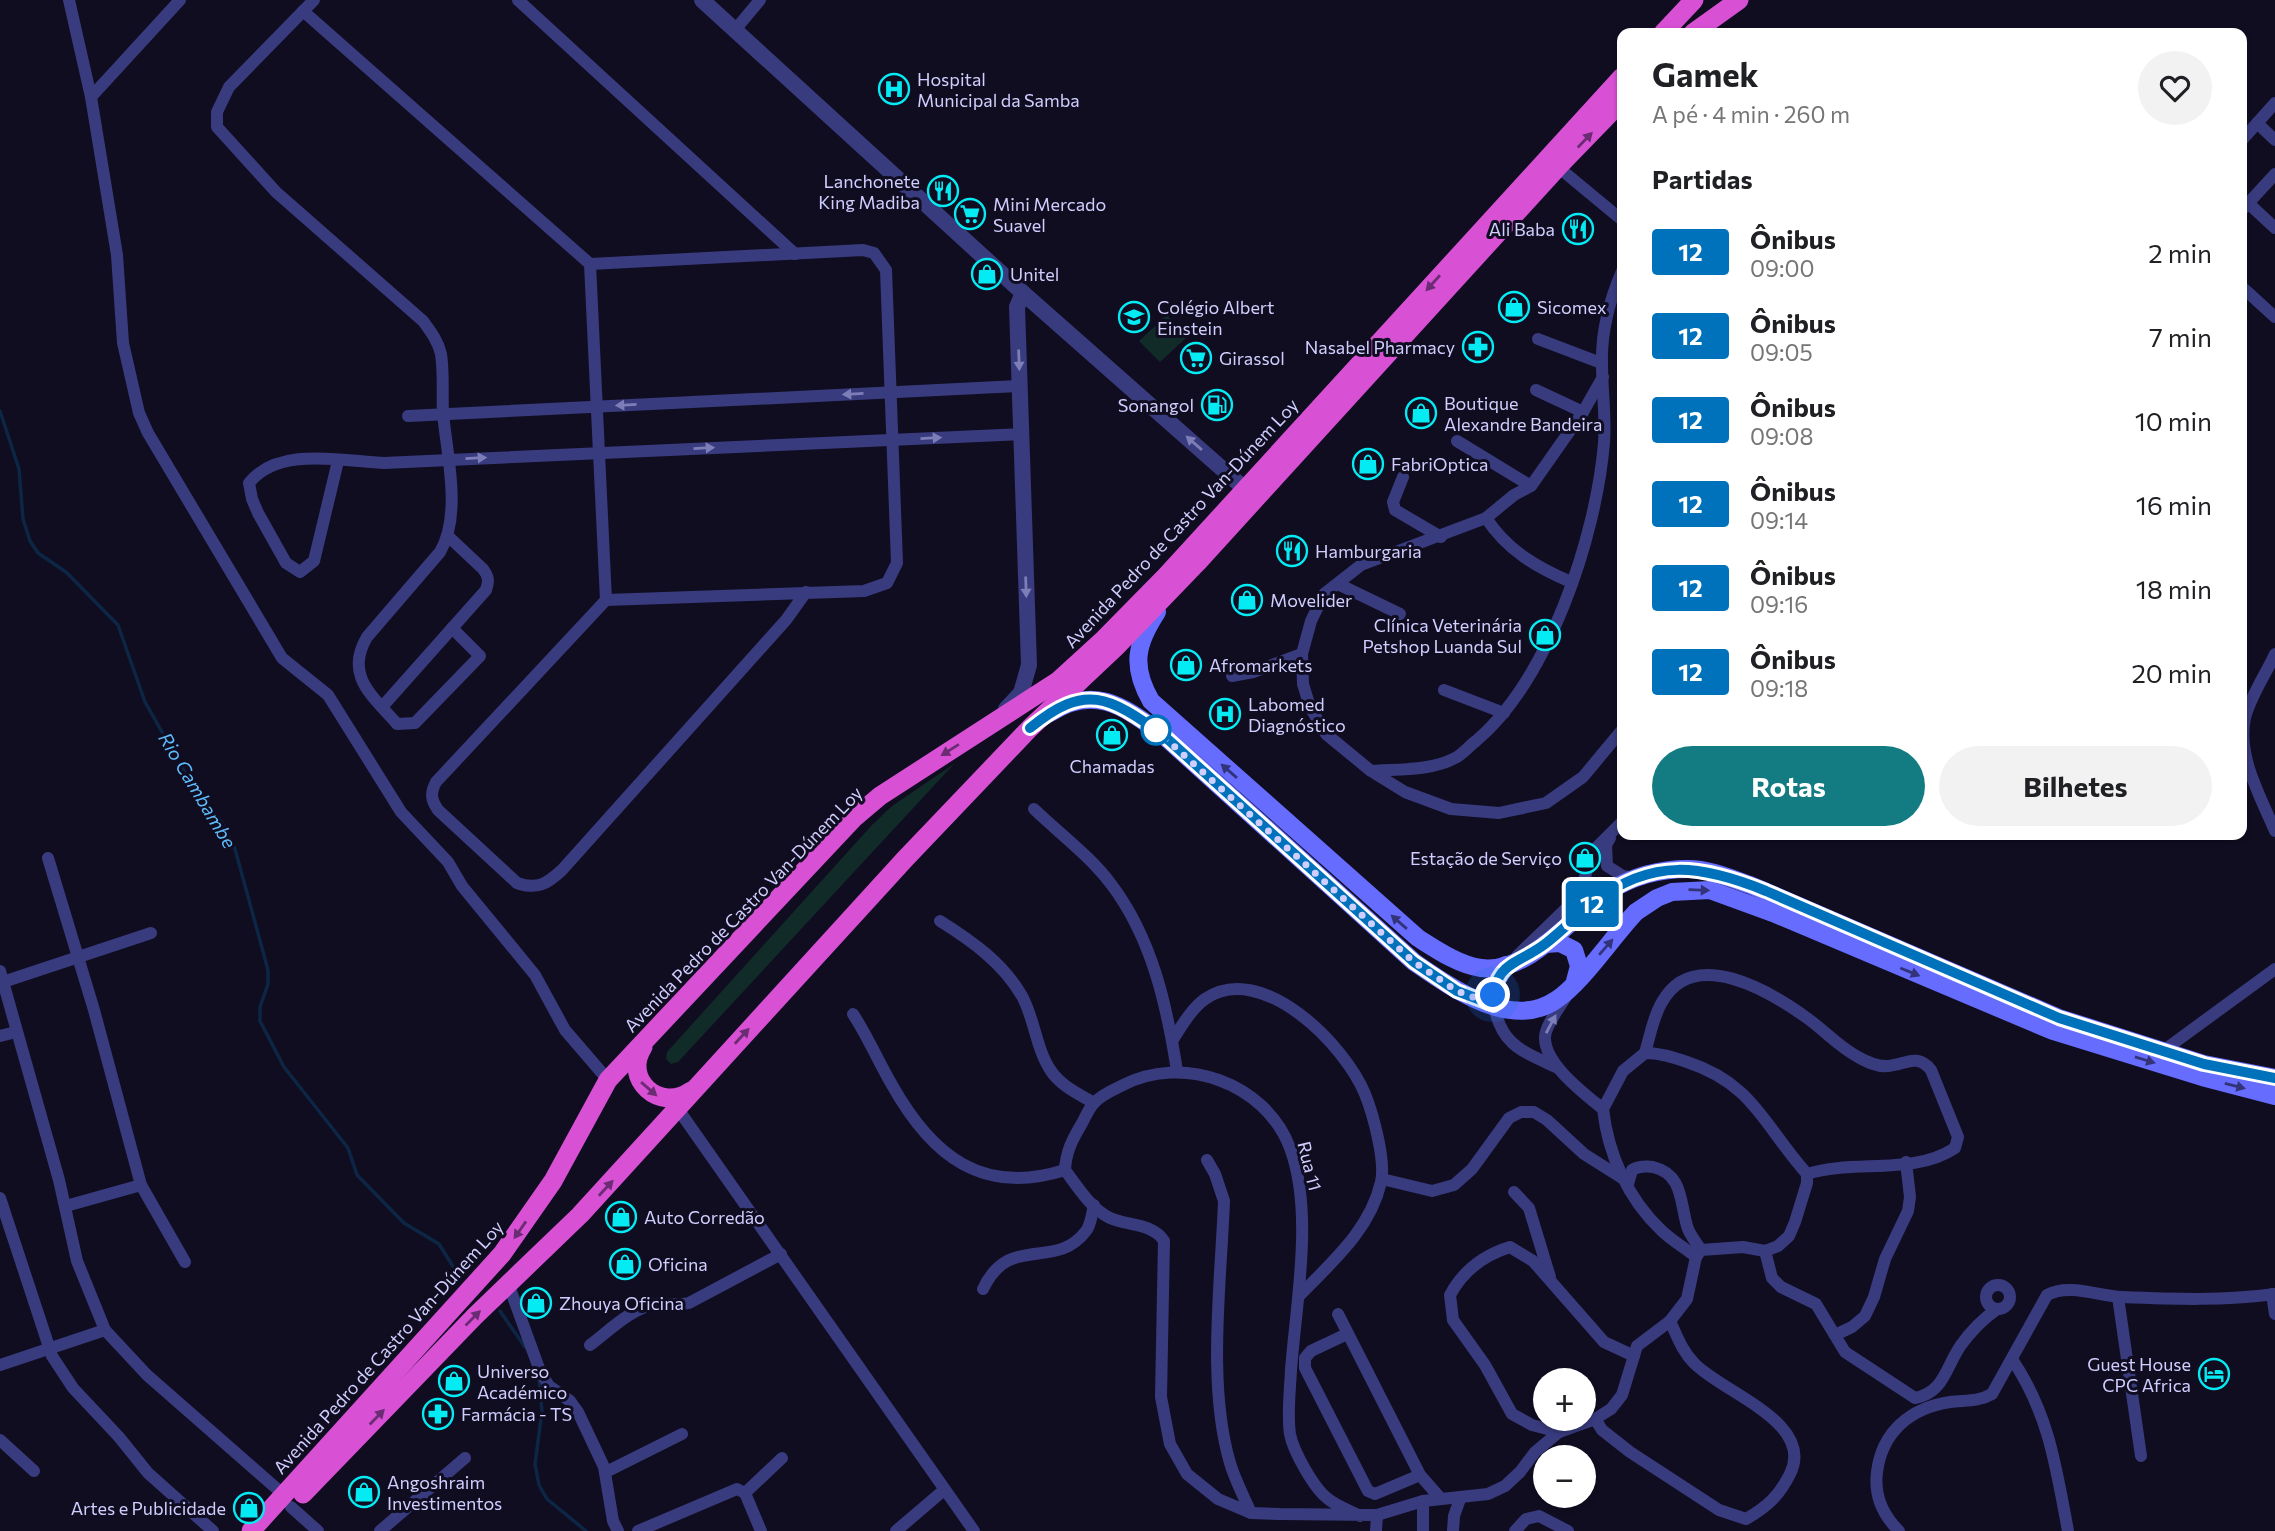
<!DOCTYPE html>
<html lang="pt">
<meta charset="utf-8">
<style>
:root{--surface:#fff;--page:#f2f2f2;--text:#202124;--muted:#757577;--accent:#137c82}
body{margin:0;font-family:Commissioner,sans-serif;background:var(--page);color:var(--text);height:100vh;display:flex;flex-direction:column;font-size:26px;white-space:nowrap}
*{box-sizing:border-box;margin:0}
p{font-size:23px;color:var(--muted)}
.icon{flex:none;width:38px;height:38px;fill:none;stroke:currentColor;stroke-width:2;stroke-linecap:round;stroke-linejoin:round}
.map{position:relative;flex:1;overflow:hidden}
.panel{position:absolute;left:1617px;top:28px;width:630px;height:812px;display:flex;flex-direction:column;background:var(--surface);border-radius:14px;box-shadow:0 2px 5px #0004}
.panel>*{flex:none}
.badge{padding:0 14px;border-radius:5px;font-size:24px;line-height:46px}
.buttons{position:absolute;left:1533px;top:1368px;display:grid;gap:14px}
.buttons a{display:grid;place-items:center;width:63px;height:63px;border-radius:50%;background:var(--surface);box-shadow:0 2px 5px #0004;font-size:35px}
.you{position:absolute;width:35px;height:35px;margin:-18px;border:5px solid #fff;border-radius:50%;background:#1a73e8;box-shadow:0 0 0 10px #1a73e833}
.map>.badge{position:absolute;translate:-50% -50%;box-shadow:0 0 0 4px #fff}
h2{padding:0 35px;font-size:26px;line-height:63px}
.round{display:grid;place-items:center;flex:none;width:74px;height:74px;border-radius:37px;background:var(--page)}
.head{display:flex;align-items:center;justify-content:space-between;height:119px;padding:0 35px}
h1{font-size:33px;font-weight:700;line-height:52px}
.cta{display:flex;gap:14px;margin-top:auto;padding:14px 35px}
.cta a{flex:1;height:80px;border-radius:42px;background:var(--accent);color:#fff;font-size:28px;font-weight:700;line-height:80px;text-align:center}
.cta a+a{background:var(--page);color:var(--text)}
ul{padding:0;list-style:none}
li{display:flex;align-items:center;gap:21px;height:84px;padding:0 35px}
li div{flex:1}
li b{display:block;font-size:26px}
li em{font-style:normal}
li .badge{min-width:77px;font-weight:700;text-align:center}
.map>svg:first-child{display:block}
.green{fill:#112b28}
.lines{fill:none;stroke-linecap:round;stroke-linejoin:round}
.stream{stroke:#0d2645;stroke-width:3.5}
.minor{stroke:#393b7f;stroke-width:12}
.tertiary{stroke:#393b7f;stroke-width:16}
.secondary{stroke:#666cfd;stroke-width:18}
.trunk{stroke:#d851d4;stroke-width:19}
.oneway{fill:#6a2c72}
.oneway2{fill:#7d7db8}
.oneway3{fill:#323379}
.line-casing{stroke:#fff;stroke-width:16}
.line{stroke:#0072bc;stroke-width:10}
.walk{stroke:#d0cefe;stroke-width:7;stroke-dasharray:0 12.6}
.stop-dot{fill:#fff;stroke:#0072bc;stroke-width:3.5}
.labels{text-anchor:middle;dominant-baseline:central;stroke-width:6;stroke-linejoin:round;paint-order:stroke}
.poi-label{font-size:18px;fill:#d0cefe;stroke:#100d21;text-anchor:start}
.street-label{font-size:18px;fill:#d0cefe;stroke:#100d21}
.water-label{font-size:19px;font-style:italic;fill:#5ebcfd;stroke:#100d21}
</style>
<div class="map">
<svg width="2275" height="1531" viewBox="0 0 2275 1531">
<rect width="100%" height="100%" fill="#100d21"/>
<g class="green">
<path d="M1167 315 1187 337 1160 362 1139 341Z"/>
<path d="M954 764 678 1062 671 1064 666 1059 667 1052 872 825 892 806Z"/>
</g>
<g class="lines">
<g class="stream">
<path d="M0 411 19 469 23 519 30 541 38 553 66 572 118 625 145 702 187 776 221 821 235 849 268 970V984L260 1007V1021L284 1067 348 1148 357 1175 404 1223 439 1244 454 1268"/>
<path d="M500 1311 525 1347"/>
<path d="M539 1380 542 1411 535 1464 539 1485 547 1499 586 1531"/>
</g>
<g class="minor">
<path d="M69 0 91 97 117 255 123 343 139 413 148 433 282 658 328 695 401 812 448 862 462 886 535 975 565 1030 608 1080"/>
<path d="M314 0 229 87 217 112V127L276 192 423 321C431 332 438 341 441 354 444 373 442 394 443 414 447 455 462 515 440 552L367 637C344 676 373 696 397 724L415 723 480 656 452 628"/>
<path d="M518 0 795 254"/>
<path d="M303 11 590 264 863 250 874 253 886 270 897 563 887 583 864 591 606 600 436 782C430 793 431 800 438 810L517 883C537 890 547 884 562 870L786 620 806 592"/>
<path d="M735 30 760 0"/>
<path d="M91 97 180 0"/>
<path d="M2257 123 2275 140"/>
<path d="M2242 140 2275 103"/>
<path d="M1558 167 1622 220"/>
<path d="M2248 203 2275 228"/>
<path d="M2242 210 2275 174"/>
<path d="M590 264 606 600"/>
<path d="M2242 287 2275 317"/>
<path d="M1538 339 1601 363"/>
<path d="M1603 377 1583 412 1531 486 1514 495 1486 518 1361 565 1324 594 1311 621 1302 654 1303 684 1310 707 1326 734 1371 771 1405 792 1451 809 1499 813 1546 803 1583 777 1622 730"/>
<path d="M1536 390 1583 412"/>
<path d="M408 416 1020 386"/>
<path d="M1457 441 1531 486"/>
<path d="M338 461 314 561 300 572 286 563 258 513 252 499 249 483C278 446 342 461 384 463L1021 434"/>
<path d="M1403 477 1393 502 1395 510 1441 537"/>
<path d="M1486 518C1507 550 1536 567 1571 582"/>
<path d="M1338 584 1400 614"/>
<path d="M2275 654C2266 674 2250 697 2245 718 2237 757 2260 795 2275 831"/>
<path d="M1232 676 1253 672 1302 654"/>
<path d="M1444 690 1504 713"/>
<path d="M382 707 486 590C489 581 489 577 483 569L449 537"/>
<path d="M1372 771C1399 769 1431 771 1455 758 1463 754 1469 746 1476 741 1549 679 1596 537 1604 443 1606 416 1602 391 1602 364 1601 332 1610 299 1622 271"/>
<path d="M1034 809C1059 833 1090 856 1111 884 1152 938 1167 1006 1177 1071"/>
<path d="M1610 838 1606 845 1607 866 1623 876 1634 878"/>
<path d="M48 858 94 1010 141 1185 185 1262"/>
<path d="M940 921C972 941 1003 963 1022 996 1035 1020 1036 1049 1051 1071 1061 1086 1079 1094 1094 1103"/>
<path d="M1517 956 1579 896 1593 851 1622 822"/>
<path d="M0 971 59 1180 77 1261 105 1330 147 1375 284 1495"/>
<path d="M3 982 151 933"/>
<path d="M1494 1005C1501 1046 1524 1052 1558 1068"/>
<path d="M853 1014C868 1037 878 1061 892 1085 932 1156 982 1196 1065 1170"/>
<path d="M0 1036 16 1032"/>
<path d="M1172 1041C1181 1027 1191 1009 1205 999 1262 960 1345 1045 1365 1094 1373 1114 1386 1161 1381 1182 1370 1230 1332 1262 1299 1296"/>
<path d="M2163 1051 2275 969"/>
<path d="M1645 1053C1650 1036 1653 1017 1662 1002 1694 945 1771 992 1807 1018 1825 1031 1839 1047 1858 1057 1867 1062 1877 1067 1888 1066 1907 1064 1917 1053 1931 1070L1958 1137 1955 1148C1913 1176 1854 1159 1807 1174"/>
<path d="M678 1109 974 1531"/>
<path d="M1603 1109 1623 1071 1645 1053C1660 1053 1672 1057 1687 1062 1754 1084 1764 1126 1807 1174V1183L1795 1222 1789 1236 1778 1246 1765 1251 1743 1247 1701 1250 1696 1257"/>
<path d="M1207 1160 1215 1174 1224 1201C1221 1282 1207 1385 1230 1463 1235 1480 1244 1497 1251 1513"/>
<path d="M1382 1179 1432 1191 1454 1185 1472 1169 1509 1118 1521 1112H1534L1547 1120 1584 1154 1622 1178"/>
<path d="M1628 1184 1632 1170C1639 1166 1645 1166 1653 1167 1683 1174 1680 1202 1687 1226 1689 1234 1696 1242 1701 1250"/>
<path d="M1514 1192 1529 1208 1550 1277"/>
<path d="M0 1198 52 1356 73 1388 119 1437 148 1473 213 1531"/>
<path d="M66 1206 141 1185"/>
<path d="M1765 1251 1772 1278 1781 1287 1816 1304 1845 1352 1915 1398C1944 1393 1946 1366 1961 1345 1971 1331 1983 1319 1997 1309"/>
<path d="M508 1283 540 1371 549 1386 570 1401 578 1412 604 1467 613 1521 618 1531"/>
<circle cx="1998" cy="1297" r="12"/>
<path d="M983 1289C1010 1232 1055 1272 1086 1231 1091 1225 1092 1213 1094 1205"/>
<path d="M2272 1294 2275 1314"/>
<path d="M2118 1297 2141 1456"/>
<path d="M1338 1314 1420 1475 1441 1499"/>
<path d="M1347 1334 1311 1351 1305 1358V1368L1368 1491 1375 1494 1420 1475"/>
<path d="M1835 1335 1852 1327 1865 1316 1874 1297 1885 1259 1908 1211 1910 1197 1906 1162"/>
<path d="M590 1345C609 1331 631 1308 656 1304 667 1303 677 1306 689 1303L781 1254"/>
<path d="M2012 1359C2049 1414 2056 1467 2068 1531"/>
<path d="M0 1365 105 1330"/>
<path d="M1595 1419 1602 1430 1630 1452 1719 1510 1746 1519C1767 1507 1779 1496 1790 1474 1816 1422 1721 1392 1694 1363 1682 1351 1677 1336 1670 1321"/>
<path d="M1559 1432 1532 1425 1512 1414 1485 1365 1453 1320 1450 1295C1463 1271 1484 1255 1510 1247L1533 1261 1604 1342 1634 1356"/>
<path d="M0 1440 34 1471"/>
<path d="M606 1472 682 1434"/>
<path d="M745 1493 782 1458"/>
<path d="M291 1507 318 1531"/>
<path d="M1360 1516C1349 1510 1336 1506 1327 1498 1314 1488 1293 1451 1290 1434 1287 1414 1290 1391 1291 1370 1296 1303 1314 1212 1290 1148 1266 1083 1182 1053 1121 1086 1113 1090 1101 1095 1094 1103 1089 1108 1085 1118 1081 1125 1072 1140 1066 1152 1065 1170 1077 1186 1091 1209 1110 1218 1128 1226 1153 1223 1164 1241L1161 1397 1170 1444 1187 1474 1218 1499 1251 1513 1280 1514 1377 1515 1423 1501 1488 1494 1505 1486 1520 1472 1535 1452 1559 1432 1595 1419 1611 1409 1622 1395 1637 1346 1670 1321 1687 1299 1696 1257C1685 1248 1671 1240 1661 1230 1628 1199 1608 1154 1603 1109 1585 1094 1544 1064 1545 1037 1546 1023 1562 1005 1568 993"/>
<path d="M380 1531 465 1458"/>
<path d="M638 1531 737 1489 745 1493 761 1531"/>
<path d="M896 1531 944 1490"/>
<path d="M1376 1531 1377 1515"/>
<path d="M1423 1531V1501"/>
<path d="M1453 1531 1454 1516 1460 1499"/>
<path d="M1515 1531 1526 1519 1539 1516 1568 1531"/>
<path d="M1899 1531C1882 1514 1874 1495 1877 1472 1882 1432 1910 1408 1950 1402 1965 1400 1978 1402 1992 1394L2047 1295C2069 1283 2098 1296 2122 1297 2172 1299 2225 1301 2275 1294"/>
</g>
<g class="tertiary">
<path d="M702 0 1023 293 1245 489"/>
<path d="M1006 709 1021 693 1029 665 1017 307 1023 293"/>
</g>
<g class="secondary">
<path d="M1157 612C1136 644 1131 666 1151 701L1418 938C1437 950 1459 965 1481 968 1531 974 1573 914 1611 890 1634 876 1661 869 1688 869 1709 869 1730 878 1750 885L2059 1018 2204 1064 2275 1078"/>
<path d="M1050 713C1095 684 1124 707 1162 734L1414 962C1452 988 1511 1031 1556 1000 1582 983 1613 936 1636 912L1657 898 1672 892 1710 890 1773 913 2053 1031 2202 1077 2275 1096"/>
<path d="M1545 944 1560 943 1574 950 1579 966 1575 981"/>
<path d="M1494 1005 1495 984 1506 965"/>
</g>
<g class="trunk">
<path d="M1663 33 1694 0"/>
<path d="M1693 33 1739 0"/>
<path d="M643 1047C622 1079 660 1113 691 1091"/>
<path d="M303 1494 475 1316 580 1215 905 859 1030 728 1118 645 1197 563 1558 167 1622 101"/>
<path d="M251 1531 502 1254 553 1181 608 1080 854 818 880 796 1058 681 1104 639 1166 576 1622 77"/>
</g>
</g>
<defs><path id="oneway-solid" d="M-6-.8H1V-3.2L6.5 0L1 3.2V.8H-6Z" transform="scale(1.75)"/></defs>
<g class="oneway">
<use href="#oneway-solid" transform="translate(1585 140) rotate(-46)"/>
<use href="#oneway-solid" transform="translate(1433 283) rotate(132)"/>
<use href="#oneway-solid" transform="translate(950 750) rotate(148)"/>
<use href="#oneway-solid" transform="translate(742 1036) rotate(-47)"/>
<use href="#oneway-solid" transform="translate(649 1089) rotate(41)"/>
<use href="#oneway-solid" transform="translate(606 1188) rotate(-47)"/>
<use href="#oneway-solid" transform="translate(520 1230) rotate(125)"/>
<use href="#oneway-solid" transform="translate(473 1318) rotate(-45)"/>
<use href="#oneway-solid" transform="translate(377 1417) rotate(-46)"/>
</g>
<g class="oneway2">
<use href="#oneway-solid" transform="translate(1019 360) rotate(88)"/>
<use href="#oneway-solid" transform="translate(853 394) rotate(177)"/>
<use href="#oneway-solid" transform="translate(626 405) rotate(177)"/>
<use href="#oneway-solid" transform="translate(931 438) rotate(-3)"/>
<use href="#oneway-solid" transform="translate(1194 443) rotate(-139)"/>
<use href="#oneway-solid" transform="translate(704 448) rotate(-3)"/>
<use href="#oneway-solid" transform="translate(476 458) rotate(-3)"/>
<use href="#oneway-solid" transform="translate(1026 587) rotate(88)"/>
<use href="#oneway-solid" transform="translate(1551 1024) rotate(-62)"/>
</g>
<g class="oneway3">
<use href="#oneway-solid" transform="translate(1229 771) rotate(-139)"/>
<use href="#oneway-solid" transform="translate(1699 890) rotate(2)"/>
<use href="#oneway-solid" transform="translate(1399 922) rotate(-139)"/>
<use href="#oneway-solid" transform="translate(1606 947) rotate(-49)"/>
<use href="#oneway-solid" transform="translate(1910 972) rotate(22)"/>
<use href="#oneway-solid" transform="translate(2145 1060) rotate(17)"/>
<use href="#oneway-solid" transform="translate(2235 1086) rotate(14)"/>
</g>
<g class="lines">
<g class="line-casing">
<path id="line" d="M1030 728C1086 682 1109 697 1162 734L1414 962 1457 991 1494 1005C1492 963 1517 965 1545 944 1562 931 1577 915 1594 902 1653 857 1702 865 1766 891L2059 1018 2204 1064 2275 1078"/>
</g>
<use href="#line" class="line"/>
<path class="walk" d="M1156 730 1414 962 1457 991 1494 1005 1493 995"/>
</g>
<defs>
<g id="hospital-ring" transform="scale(1.575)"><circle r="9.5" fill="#100d21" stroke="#04ebf4" stroke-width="1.5"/><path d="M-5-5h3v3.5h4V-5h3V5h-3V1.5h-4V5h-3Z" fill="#04ebf4"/></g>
<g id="restaurant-ring" transform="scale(1.575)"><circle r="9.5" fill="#100d21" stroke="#04ebf4" stroke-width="1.5"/><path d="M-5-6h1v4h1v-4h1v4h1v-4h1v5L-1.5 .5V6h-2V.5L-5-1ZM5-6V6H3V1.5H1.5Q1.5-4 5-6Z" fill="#04ebf4"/></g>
<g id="supermarket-ring" transform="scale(1.575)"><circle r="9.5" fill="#100d21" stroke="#04ebf4" stroke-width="1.5"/><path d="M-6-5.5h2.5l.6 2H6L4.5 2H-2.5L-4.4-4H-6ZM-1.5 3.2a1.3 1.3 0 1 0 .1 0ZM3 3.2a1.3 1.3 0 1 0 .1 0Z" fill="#04ebf4"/></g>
<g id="shop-ring" transform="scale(1.575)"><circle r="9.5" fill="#100d21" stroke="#04ebf4" stroke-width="1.5"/><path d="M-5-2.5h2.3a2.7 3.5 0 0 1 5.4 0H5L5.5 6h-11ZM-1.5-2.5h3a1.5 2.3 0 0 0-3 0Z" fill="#04ebf4"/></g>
<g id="university-ring" transform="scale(1.575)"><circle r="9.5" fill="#100d21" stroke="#04ebf4" stroke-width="1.5"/><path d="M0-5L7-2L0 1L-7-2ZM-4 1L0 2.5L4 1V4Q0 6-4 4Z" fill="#04ebf4"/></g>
<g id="pharmacy-ring" transform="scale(1.575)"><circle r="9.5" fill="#100d21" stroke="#04ebf4" stroke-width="1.5"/><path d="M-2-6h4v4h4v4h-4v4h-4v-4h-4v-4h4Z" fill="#04ebf4"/></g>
<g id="fuel-ring" transform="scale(1.575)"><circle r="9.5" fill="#100d21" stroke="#04ebf4" stroke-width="1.5"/><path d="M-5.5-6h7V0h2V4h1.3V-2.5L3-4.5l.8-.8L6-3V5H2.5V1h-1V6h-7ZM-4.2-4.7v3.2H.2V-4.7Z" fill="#04ebf4"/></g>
<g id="hotel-ring" transform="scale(1.575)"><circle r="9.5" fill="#100d21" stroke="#04ebf4" stroke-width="1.5"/><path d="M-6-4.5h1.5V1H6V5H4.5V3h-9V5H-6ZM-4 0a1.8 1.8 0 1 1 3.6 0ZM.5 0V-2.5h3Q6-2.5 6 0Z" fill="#04ebf4"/></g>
</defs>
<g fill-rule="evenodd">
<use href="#hospital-ring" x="894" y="89"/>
<use href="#restaurant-ring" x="943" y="191"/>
<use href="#supermarket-ring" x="970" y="214"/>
<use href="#restaurant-ring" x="1578" y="229"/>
<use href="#shop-ring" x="987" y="274"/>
<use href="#shop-ring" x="1514" y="307"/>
<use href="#university-ring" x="1134" y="317"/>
<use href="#pharmacy-ring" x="1478" y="347"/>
<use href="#supermarket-ring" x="1196" y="358"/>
<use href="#fuel-ring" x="1217" y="405"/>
<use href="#shop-ring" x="1421" y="413"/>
<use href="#shop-ring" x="1368" y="464"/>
<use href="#restaurant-ring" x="1292" y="551"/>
<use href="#shop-ring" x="1247" y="600"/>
<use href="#shop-ring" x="1545" y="635"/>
<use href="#shop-ring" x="1186" y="665"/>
<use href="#hospital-ring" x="1225" y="714"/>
<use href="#shop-ring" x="1112" y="735"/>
<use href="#shop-ring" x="1585" y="858"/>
<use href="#shop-ring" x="621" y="1217"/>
<use href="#shop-ring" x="625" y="1264"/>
<use href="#shop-ring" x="536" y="1303"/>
<use href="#hotel-ring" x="2214" y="1374"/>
<use href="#shop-ring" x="454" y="1381"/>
<use href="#pharmacy-ring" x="438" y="1414"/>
<use href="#shop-ring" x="364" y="1492"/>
<use href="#shop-ring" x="249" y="1508"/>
</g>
<circle class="stop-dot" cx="1156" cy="730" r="14"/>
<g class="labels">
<g class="poi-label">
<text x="917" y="79">Hospital<tspan x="917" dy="21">Municipal da Samba</tspan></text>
<text x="920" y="181" text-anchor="end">Lanchonete<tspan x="920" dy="21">King Madiba</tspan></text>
<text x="993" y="204">Mini Mercado<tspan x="993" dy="21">Suavel</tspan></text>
<text x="1555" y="229" text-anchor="end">Ali Baba</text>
<text x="1010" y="274">Unitel</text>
<text x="1157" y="307">Colégio Albert<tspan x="1157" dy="21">Einstein</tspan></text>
<text x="1537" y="307">Sicomex</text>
<text x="1455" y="347" text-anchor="end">Nasabel Pharmacy</text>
<text x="1219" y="358">Girassol</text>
<text x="1444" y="403">Boutique<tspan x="1444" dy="21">Alexandre Bandeira</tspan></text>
<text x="1194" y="405" text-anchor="end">Sonangol</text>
<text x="1391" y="464">FabriOptica</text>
<text x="1315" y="551">Hamburgaria</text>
<text x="1270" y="600">Movelider</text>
<text x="1522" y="625" text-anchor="end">Clínica Veterinária<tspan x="1522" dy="21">Petshop Luanda Sul</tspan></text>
<text x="1209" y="665">Afromarkets</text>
<text x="1248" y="704">Labomed<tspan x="1248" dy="21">Diagnóstico</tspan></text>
<text x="1112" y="766" text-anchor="middle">Chamadas</text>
<text x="1562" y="858" text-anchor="end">Estação de Serviço</text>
<text x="644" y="1217">Auto Corredão</text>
<text x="648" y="1264">Oficina</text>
<text x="559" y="1303">Zhouya Oficina</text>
<text x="2191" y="1364" text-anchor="end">Guest House<tspan x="2191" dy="21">CPC Africa</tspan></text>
<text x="477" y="1371">Universo<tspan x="477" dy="21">Académico</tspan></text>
<text x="461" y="1414">Farmácia - TS</text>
<text x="387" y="1482">Angoshraim<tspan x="387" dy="21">Investimentos</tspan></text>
<text x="226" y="1508" text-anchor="end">Artes e Publicidade</text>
</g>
<g class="street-label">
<text transform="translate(1181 523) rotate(-47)">Avenida Pedro de Castro Van-Dúnem Loy</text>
<text transform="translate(743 909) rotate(-46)">Avenida Pedro de Castro Van-Dúnem Loy</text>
<text transform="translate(1310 1166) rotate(76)">Rua 11</text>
<text transform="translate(388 1347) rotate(-48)">Avenida Pedro de Castro Van-Dúnem Loy</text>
</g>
<g class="water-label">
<text transform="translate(198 790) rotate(59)">Rio Cambambe</text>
</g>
</g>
</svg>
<div class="buttons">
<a>+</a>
<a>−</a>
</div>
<div class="you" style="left:1493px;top:995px"></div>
<b class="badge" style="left:1592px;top:904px;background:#0072bc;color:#fff">12</b>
<section class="panel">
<div class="head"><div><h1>Gamek</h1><p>A pé · 4 min · 260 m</p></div><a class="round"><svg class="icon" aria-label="heart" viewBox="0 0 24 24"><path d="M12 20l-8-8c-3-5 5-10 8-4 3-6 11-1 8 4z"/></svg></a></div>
<h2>Partidas</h2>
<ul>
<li><span class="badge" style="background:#0072bc;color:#fff">12</span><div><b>Ônibus</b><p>09:00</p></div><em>2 min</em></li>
<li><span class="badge" style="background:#0072bc;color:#fff">12</span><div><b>Ônibus</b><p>09:05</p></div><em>7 min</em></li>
<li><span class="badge" style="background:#0072bc;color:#fff">12</span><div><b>Ônibus</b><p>09:08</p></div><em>10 min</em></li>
<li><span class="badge" style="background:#0072bc;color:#fff">12</span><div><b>Ônibus</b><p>09:14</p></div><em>16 min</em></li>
<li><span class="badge" style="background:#0072bc;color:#fff">12</span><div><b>Ônibus</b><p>09:16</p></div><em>18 min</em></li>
<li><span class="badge" style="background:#0072bc;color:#fff">12</span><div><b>Ônibus</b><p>09:18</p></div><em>20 min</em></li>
</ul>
<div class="cta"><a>Rotas</a><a>Bilhetes</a></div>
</section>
</div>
